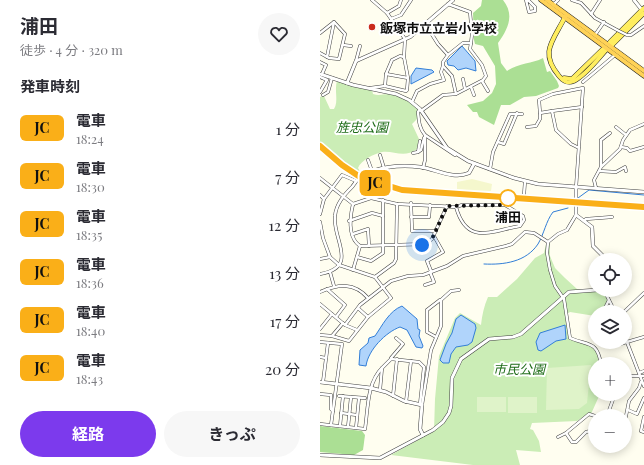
<!DOCTYPE html>
<html lang="ja">
<meta charset="utf-8">
<style>
:root{--surface:#fff;--page:#f7f7f7;--text:#2b2b33;--muted:#7c7c81;--accent:#7c3aed}
body{margin:0;font-family:"Playfair Display","Noto Sans JP",serif;background:var(--page);color:var(--text);height:100vh;display:flex;flex-direction:column;font-size:15px;white-space:nowrap}
*{box-sizing:border-box;margin:0}
p{font-size:13px;color:var(--muted)}
.icon{flex:none;width:22px;height:22px;fill:none;stroke:currentColor;stroke-width:2;stroke-linecap:round;stroke-linejoin:round}
.map{position:relative;flex:1;overflow:hidden}
.drawer{display:flex;flex-direction:column;background:var(--surface);width:320px}
.drawer>*{flex:none}
.badge{padding:0 8px;border-radius:6px;font-size:14px;line-height:26px}
.tools{position:absolute;left:268px;top:253px;display:grid;gap:8px}
.tools a{display:grid;place-items:center;width:44px;height:44px;border-radius:50%;background:var(--surface);box-shadow:0 2px 10px #0003;font-size:20px}
.you{position:absolute;width:20px;height:20px;margin:-10px;border:3px solid #fff;border-radius:50%;background:#1a73e8;box-shadow:0 0 0 6px #1a73e833}
.map>.badge{position:absolute;translate:-50% -50%;box-shadow:0 0 0 2px #fff}
h2{padding:0 20px;font-size:15px;line-height:36px}
.round{display:grid;place-items:center;flex:none;width:42px;height:42px;border-radius:21px;background:var(--page)}
.head{display:flex;align-items:center;justify-content:space-between;height:68px;padding:0 20px}
h1{font-size:19px;font-weight:700;line-height:30px}
.action{display:flex;gap:8px;margin-top:auto;padding:8px 20px}
.action a{flex:1;height:46px;border-radius:24px;background:var(--accent);color:#fff;font-size:16px;font-weight:700;line-height:46px;text-align:center}
.action a+a{background:var(--page);color:var(--text)}
ul{padding:0;list-style:none}
li{display:flex;align-items:center;gap:12px;height:48px;padding:0 20px}
li div{flex:1}
li b{display:block;font-size:15px}
li em{font-style:normal}
li .badge{min-width:44px;font-weight:700;text-align:center}
main{display:flex;flex:1;min-height:0}
.map>svg:first-child{display:block}
.farmland{fill:#f5f7cd}
.green{fill:#cbedb6}
.forest{fill:#abdf94}
.pitch{fill:#dff3c9}
.water{fill:#b0d4fb;stroke:#327ed7}
.lines{fill:none;stroke-linecap:round;stroke-linejoin:round}
.stream{stroke:#327ed7;stroke-width:1}
.minor-casing{stroke:#414141;stroke-width:3.5}
.tertiary-casing{stroke:#414141;stroke-width:4}
.primary-casing{stroke:#1f1f1f;stroke-width:5}
.trunk-casing{stroke:#1f1f1f;stroke-width:5}
.minor{stroke:#fff;stroke-width:2.5}
.tertiary{stroke:#fff;stroke-width:3}
.primary{stroke:#ffee60;stroke-width:4}
.trunk{stroke:#ffd257;stroke-width:4}
.rail-casing{stroke:#ca2b1b;stroke-width:2.5}
.rail{stroke:#fff;stroke-width:1;stroke-dasharray:3;stroke-linecap:butt}
.minor-bridge-casing{stroke:#414141;stroke-width:3.5;stroke-linecap:butt}
.minor-bridge{stroke:#fff;stroke-width:2.5}
.line-casing{stroke:#fff;stroke-width:9}
.line{stroke:#faaf18;stroke-width:6}
.walk{stroke:#0e0e0e;stroke-width:4;stroke-dasharray:0 7.2}
.poi-dot{fill:#ca2b1b;stroke:#fff;stroke-width:1.5}
.stop-dot{fill:#fff;stroke:#faaf18;stroke-width:2}
.labels{text-anchor:middle;dominant-baseline:central;stroke-width:4;stroke-linejoin:round;paint-order:stroke}
.poi-label{font-size:13px;font-weight:bold;fill:#0e0e0e;stroke:#fff;text-anchor:start}
.park-label{font-size:13px;font-style:italic;fill:#1f6c19;stroke:#fff}
.stop-label{font-size:13px;font-weight:bold;fill:#0e0e0e;stroke:#fff}
</style>
<main>
<section class="drawer">
<div class="head"><div><h1>浦田</h1><p>徒歩 · 4 分 · 320 m</p></div><a class="round"><svg class="icon" aria-label="heart" viewBox="0 0 24 24"><path d="M12 20l-8-8c-3-5 5-10 8-4 3-6 11-1 8 4z"/></svg></a></div>
<h2>発車時刻</h2>
<ul>
<li><span class="badge" style="background:#faaf18;color:#111">JC</span><div><b>電車</b><p>18:24</p></div><em>1 分</em></li>
<li><span class="badge" style="background:#faaf18;color:#111">JC</span><div><b>電車</b><p>18:30</p></div><em>7 分</em></li>
<li><span class="badge" style="background:#faaf18;color:#111">JC</span><div><b>電車</b><p>18:35</p></div><em>12 分</em></li>
<li><span class="badge" style="background:#faaf18;color:#111">JC</span><div><b>電車</b><p>18:36</p></div><em>13 分</em></li>
<li><span class="badge" style="background:#faaf18;color:#111">JC</span><div><b>電車</b><p>18:40</p></div><em>17 分</em></li>
<li><span class="badge" style="background:#faaf18;color:#111">JC</span><div><b>電車</b><p>18:43</p></div><em>20 分</em></li>
</ul>
<div class="action"><a>経路</a><a>きっぷ</a></div>
</section>
<div class="map">
<svg width="324" height="465" viewBox="0 0 324 465">
<rect width="100%" height="100%" fill="#fffef0"/>
<path class="farmland" d="M152 179 172 184 171 191 137 189V182Z"/>
<g class="green">
<path d="M17 81 52 90 53 94C59 96 63 94 69 94 80 96 91 102 99 109L97 119 92 124 99 139 97 149C84 159 73 150 62 152 54 154 41 160 38 168L41 173 39 175 17 160 0 143V97L4 96 10 109H14C19 101 14 91 17 81Z"/>
<path d="M226 244H230V256L235 268 245 278 257 289 283 290 288 300 281 312H275V316L250 312 247 314 246 320 249 339C266 344 278 344 279 364H275V394H280L271 414H268L257 421 212 423 210 429 213 430 219 441 221 452 196 450 200 465H153L71 455 114 431 115 399 119 356 135 318 140 313 161 325C162 315 164 306 168 297H177L197 279 215 258 224 253Z"/>
</g>
<g class="forest">
<path d="M162 0H183C195 15 188 29 178 43L181 63 187 71C198 63 212 64 223 58L227 72 230 71 237 81 239 86 238 88 216 96 204 97 190 105H181L174 125 159 117 157 112H153L147 105 163 101 172 93 176 84 175 66 163 46 155 44 154 40 153 13 161 6Z"/>
<path d="M0 426 42 431 45 435 43 450 34 455 0 452Z"/>
</g>
<g class="pitch">
<path d="M271 365 267 403 259 409 226 410 227 368Z"/>
<rect x="157" y="397" width="29" height="15"/>
<rect x="188" y="397" width="29" height="16"/>
</g>
<g class="water">
<path d="M142 46 155 61 156 71 146 68 138 70 134 66 128 65 127 61Z"/>
<path d="M96 68 112 70 114 72 91 84V76Z"/>
<path d="M82 306 97 319 98 329 100 330 99 336 103 346 102 348 96 347 87 330 80 327C66 332 48 350 46 366L39 365 40 350 48 343 49 338 55 336C62 326 69 311 82 306Z"/>
<path d="M141 315 155 324 156 328 152 342 148 345 136 347 131 354 129 363H123L120 360 126 344 132 333 136 319Z"/>
<path d="M245 325 246 339 236 341 221 351 218 350 216 342 220 333Z"/>
</g>
<g class="lines">
<g class="stream">
<path d="M258 198 269 190 324 195"/>
<path d="M164 264C184 265 206 262 218 244 224 234 226 221 233 212L248 208"/>
</g>
<g class="minor-casing">
<g id="minor">
<path d="M206 0 209 12 215 11V7L208 0"/>
<path d="M252 0 261 3 275 18 297 30"/>
<path d="M233 5 238 0"/>
<path d="M67 13 79 6 81 0"/>
<path d="M271 14 280 0"/>
<path d="M71 19 81 15 91 0"/>
<path d="M0 33 14 22 25 34 19 59 9 58 0 53"/>
<path d="M275 35 284 22"/>
<path d="M307 35H311L324 26"/>
<path d="M23 45 31 46"/>
<path d="M128 55 143 43H151L152 34 150 12 128 4"/>
<path d="M7 57 14 22"/>
<path d="M36 61 40 46"/>
<path d="M0 62 6 65 2 74"/>
<path d="M66 74 88 78"/>
<path d="M0 77 7 80 0 92"/>
<path d="M143 79 145 89"/>
<path d="M162 81 168 91"/>
<path d="M263 82 295 55"/>
<path d="M65 86 66 74 72 60 80 56 84 57"/>
<path d="M151 87 154 95"/>
<path d="M50 88 65 86 86 91 87 90 88 78 84 57 85 39 67 13 52 0"/>
<path d="M136 94 163 80 166 76 162 65 150 49 151 43"/>
<path d="M3 95 8 92 12 78"/>
<path d="M92 102 97 91 110 84 124 80 121 72 123 66"/>
<path d="M100 109 98 112C99 121 99 128 105 135V160L103 168"/>
<path d="M101 111 123 95 136 94 132 76 123 66V62L128 55 118 44 106 25"/>
<path d="M232 111 262 107"/>
<path d="M207 127 216 126 220 119V113"/>
<path d="M296 127 306 135"/>
<path d="M105 135 135 155"/>
<path d="M100 141 98 152 101 150 104 138"/>
<path d="M178 142 184 144 197 113"/>
<path d="M301 147 307 148 310 151 324 147"/>
<path d="M93 153 98 152"/>
<path d="M60 155 64 168"/>
<path d="M48 160 52 171"/>
<path d="M281 167 300 149 303 140 310 130 324 124"/>
<path d="M170 169 173 152 190 114H202"/>
<path d="M279 171 296 172 305 167 306 171"/>
<path d="M0 178 33 204"/>
<path d="M256 188 263 88 233 94 219 100 220 113 232 111 236 130 251 144 259 148"/>
<path d="M276 188 274 180 281 167V140L290 133"/>
<path d="M0 195 4 199"/>
<path d="M204 195 205 181"/>
<path d="M91 203 92 231H116"/>
<path d="M33 204C30 217 27 237 40 246L106 244 112 239 127 206"/>
<path d="M33 204 51 198 77 204 136 207"/>
<path d="M142 205H185L203 216 204 220 200 226C171 231 147 246 136 207Z"/>
<path d="M0 214 4 199 22 175 36 181"/>
<path d="M256 215 247 230 238 234 228 242 227 253 230 270 235 286 244 299 250 338C268 346 277 340 281 364"/>
<path d="M91 217H109L110 205"/>
<path d="M29 221 52 213 63 216"/>
<path d="M264 221 266 219 292 217"/>
<path d="M0 222 3 238 10 257 19 265 55 277 71 298 48 317 29 341 12 336"/>
<path d="M33 234 48 229 49 246"/>
<path d="M37 257 51 261 63 253V200"/>
<path d="M0 259 10 257"/>
<path d="M33 270 40 246"/>
<path d="M111 271 107 261 123 252 114 236"/>
<path d="M10 272 14 286"/>
<path d="M0 274C40 267 12 239 15 216 16 204 24 195 32 187 38 179 42 172 53 171"/>
<path d="M55 277 74 263 76 259 77 204"/>
<path d="M105 285 114 282 110 272"/>
<path d="M7 289 25 305 16 317"/>
<path d="M284 290 295 312"/>
<path d="M0 292C18 284 34 282 48 298"/>
<path d="M0 304 25 325 40 305 71 281 88 276 103 275 127 266 143 256 186 246 192 244 205 232 214 233 228 242"/>
<path d="M39 309 48 317"/>
<path d="M283 312 289 300"/>
<path d="M304 312 324 293"/>
<path d="M25 325 37 330"/>
<path d="M0 329 12 314"/>
<path d="M0 335 12 336 23 323"/>
<path d="M116 337 107 332V310L120 300"/>
<path d="M305 337 324 386"/>
<path d="M0 342 22 344 11 425"/>
<path d="M299 342 300 344 324 337"/>
<path d="M0 357 6 358"/>
<path d="M71 358 83 344 76 338"/>
<path d="M319 373 324 371"/>
<path d="M305 376H324"/>
<path d="M3 382 8 343"/>
<path d="M60 390 62 368 71 359 99 362 104 367 100 404"/>
<path d="M0 394 11 395V409L13 411"/>
<path d="M19 396 45 398"/>
<path d="M73 396 77 359"/>
<path d="M86 402 91 361"/>
<path d="M102 405 111 350 121 326V300L131 291 139 290"/>
<path d="M308 410 317 414 324 398"/>
<path d="M21 413 37 415"/>
<path d="M287 416 295 394"/>
<path d="M324 417 321 431 324 432"/>
<path d="M305 421 309 401 319 388 321 382"/>
<path d="M0 424 45 429C48 409 47 383 62 368"/>
<path d="M20 426 23 396"/>
<path d="M28 427 31 397"/>
<path d="M36 428 39 398"/>
<path d="M246 433 252 442H256L266 432 275 430"/>
<path d="M238 437 246 433 269 414 275 416"/>
</g>
</g>
<g class="tertiary-casing">
<g id="tertiary">
<path d="M314 0 322 10"/>
<path d="M0 74 33 85 76 94 89 100 100 109 127 148 148 161 194 178 218 184 324 192"/>
<path d="M27 83 36 61 90 37 133 0"/>
<path d="M53 171C68 166 84 165 100 167 116 169 133 180 149 173L154 164"/>
<path d="M256 188V215L272 227 273 246 287 260"/>
<path d="M0 382 51 388 66 392 84 401 102 405 100 429 103 435"/>
<path d="M0 455 60 458 113 430 123 422 129 413 131 406 132 378 141 359 169 339 193 337 201 334 249 292 277 290"/>
</g>
</g>
<g class="primary-casing">
<g id="primary">
<path d="M245 17C233 41 219 52 239 76 243 81 247 84 254 81 266 75 277 60 286 50"/>
<path d="M290 42 324 8"/>
<path d="M292 45 324 13"/>
<path d="M244 78 252 79 283 49"/>
</g>
</g>
<g class="trunk-casing">
<g id="trunk">
<path d="M221 0 324 76"/>
<path d="M227 0 324 71"/>
</g>
</g>
<use href="#minor" class="minor"/>
<use href="#tertiary" class="tertiary"/>
<use href="#primary" class="primary"/>
<use href="#trunk" class="trunk"/>
<g class="rail-casing">
<path id="rail" d="M0 146 22 165 40 177 82 190 324 207"/>
</g>
<use href="#rail" class="rail"/>
<g class="minor-bridge-casing">
<path id="minor-bridge" d="M297 30 307 35"/>
</g>
<use href="#minor-bridge" class="minor-bridge"/>
</g>
<g class="lines">
<g class="line-casing">
<path id="line" d="M0 146 22 165 40 177 82 190 324 207"/>
</g>
<use href="#line" class="line"/>
<path class="walk" d="M102 245 112 239 127 206 185 205 188 198"/>
</g>
<circle class="poi-dot" cx="52" cy="27" r="4"/>
<circle class="stop-dot" cx="188" cy="198" r="8"/>
<g class="labels">
<g class="poi-label">
<text x="60" y="27">飯塚市立立岩小学校</text>
</g>
<g class="park-label">
<text x="42" y="126">旌忠公園</text>
<text x="199" y="368">市民公園</text>
</g>
<g class="stop-label">
<text x="188" y="216">浦田</text>
</g>
</g>
</svg>
<div class="tools">
<a><svg class="icon" aria-label="locate" viewBox="0 0 24 24"><circle cx="12" cy="12" r="6"/><path d="M12 2v4M12 18v4M2 12h4M18 12h4"/></svg></a>
<a><svg class="icon" aria-label="layers" viewBox="0 0 24 24"><path d="M12 4l9 5-9 5-9-5zM3 14l9 5 9-5"/></svg></a>
<a>+</a>
<a>−</a>
</div>
<div class="you" style="left:102px;top:245px"></div>
<b class="badge" style="left:55px;top:183px;background:#faaf18;color:#111">JC</b>
</div>
</main>
